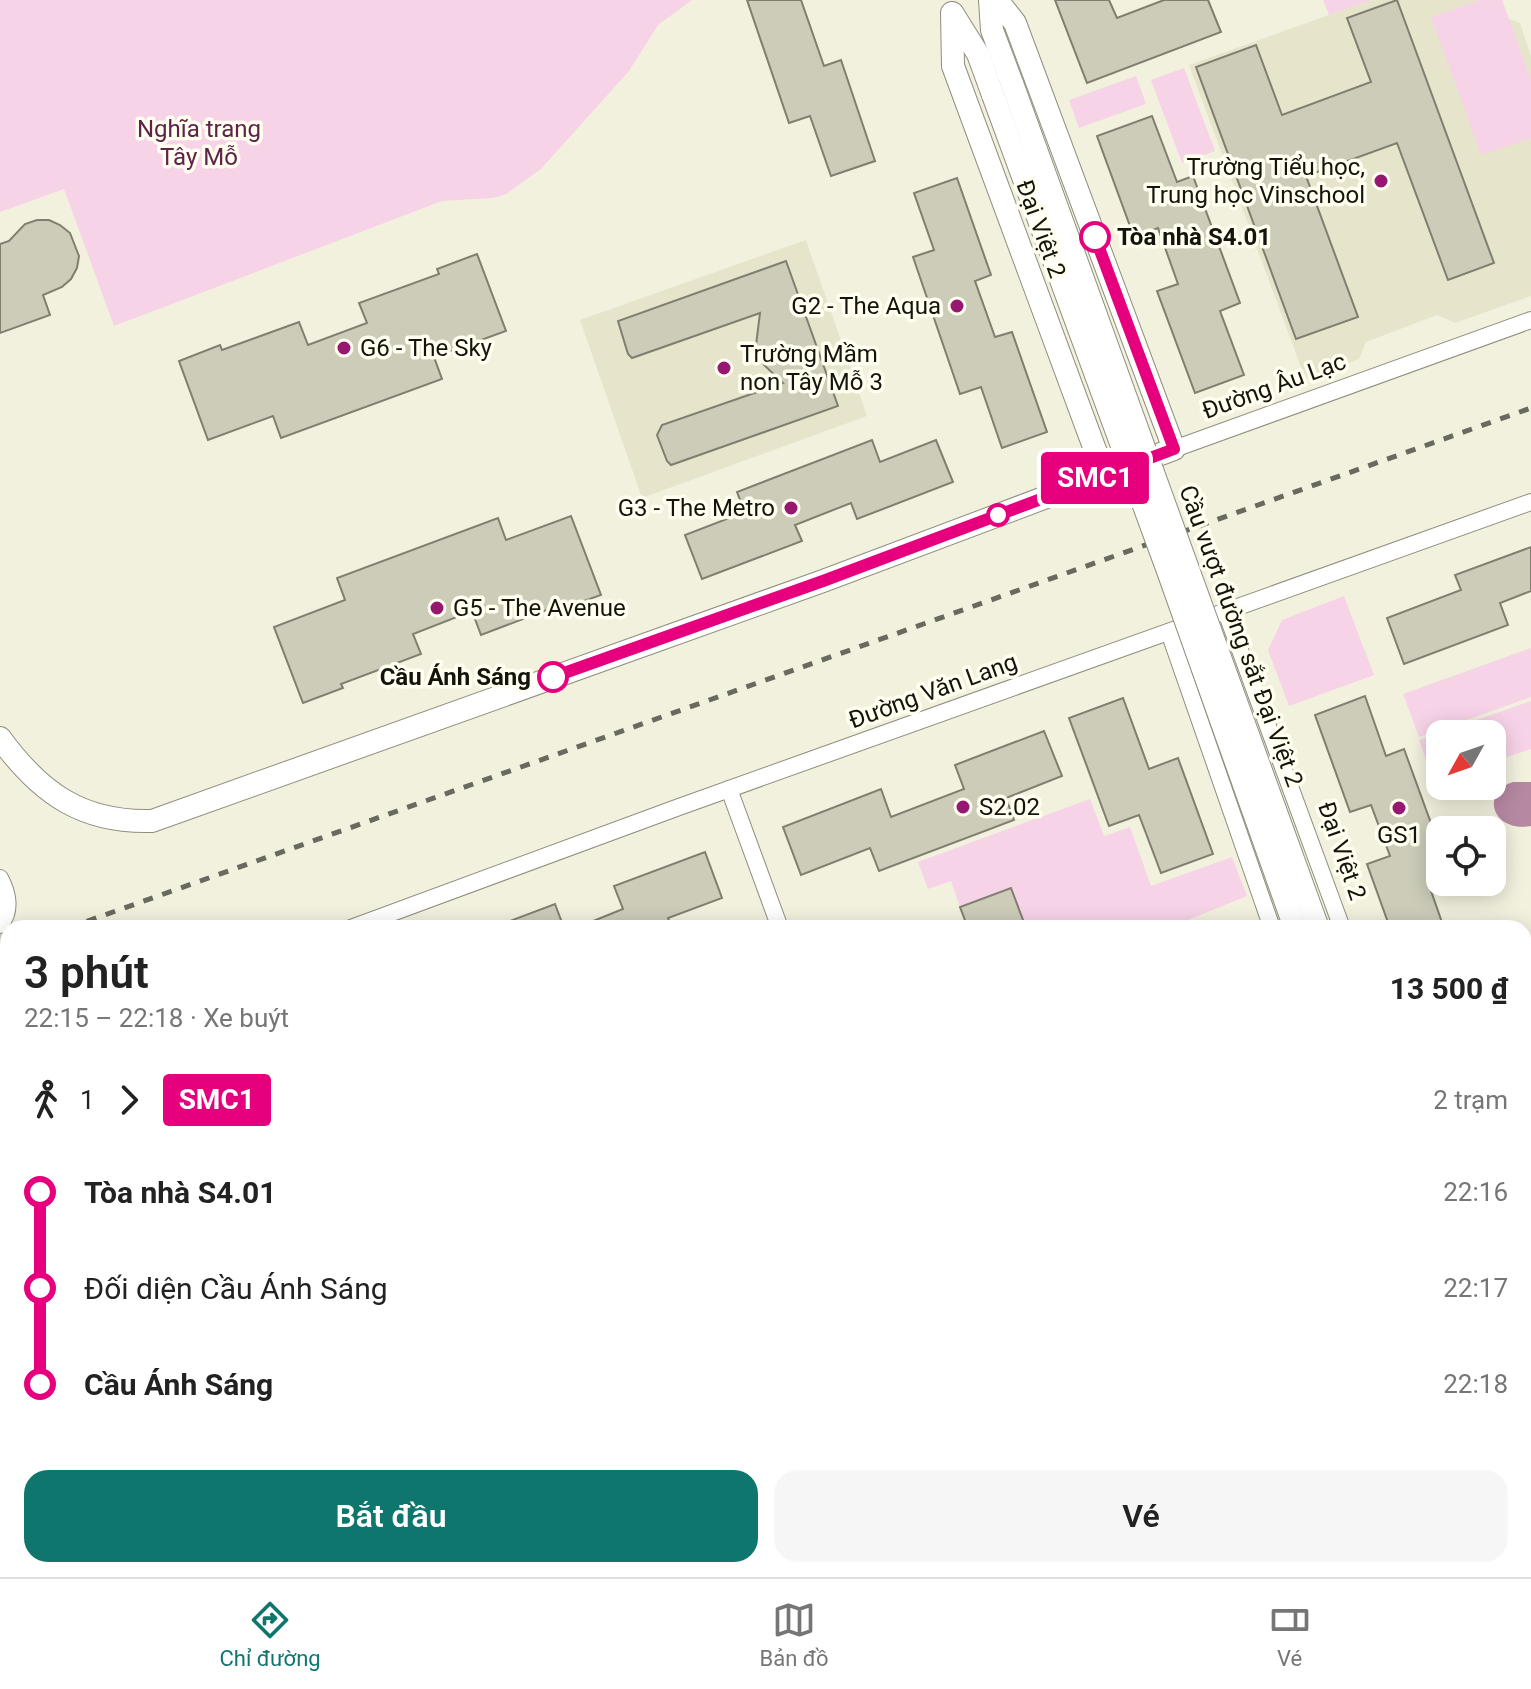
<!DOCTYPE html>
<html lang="vi">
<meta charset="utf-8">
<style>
:root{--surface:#fff;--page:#f6f6f6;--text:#222;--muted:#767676;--line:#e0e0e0;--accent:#0f766e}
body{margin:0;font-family:Roboto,sans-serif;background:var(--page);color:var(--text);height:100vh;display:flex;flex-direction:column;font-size:30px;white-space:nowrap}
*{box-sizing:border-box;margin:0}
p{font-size:26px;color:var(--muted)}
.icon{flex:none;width:44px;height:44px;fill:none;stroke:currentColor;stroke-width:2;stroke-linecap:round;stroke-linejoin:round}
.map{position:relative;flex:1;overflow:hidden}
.sheet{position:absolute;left:0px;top:920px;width:1532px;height:658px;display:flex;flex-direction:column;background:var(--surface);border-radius:24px 24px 0 0;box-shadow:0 4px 20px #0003}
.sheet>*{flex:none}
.badge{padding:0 16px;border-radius:6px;font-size:28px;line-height:52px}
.needle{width:52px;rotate:230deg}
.tools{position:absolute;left:1426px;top:720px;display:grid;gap:16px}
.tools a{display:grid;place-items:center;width:80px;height:80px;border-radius:16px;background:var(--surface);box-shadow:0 4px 20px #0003;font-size:40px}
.map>.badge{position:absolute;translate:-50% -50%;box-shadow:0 0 0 4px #fff}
.legs{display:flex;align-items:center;gap:12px;height:88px;padding:0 24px;font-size:26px}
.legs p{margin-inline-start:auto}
.summary{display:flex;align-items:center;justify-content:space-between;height:136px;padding:0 24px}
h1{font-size:44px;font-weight:600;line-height:60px}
.action{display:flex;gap:16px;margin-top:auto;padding:16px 24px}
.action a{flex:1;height:92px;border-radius:24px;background:var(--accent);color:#fff;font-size:32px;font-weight:600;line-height:92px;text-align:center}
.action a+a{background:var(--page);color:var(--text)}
ul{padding:0 24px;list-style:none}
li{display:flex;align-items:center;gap:28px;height:96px;font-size:30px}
li i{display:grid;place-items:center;width:12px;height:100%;margin:0 10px;background:currentColor}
li i::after{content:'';width:20px;height:20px;margin:-10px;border:6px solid;border-radius:50%;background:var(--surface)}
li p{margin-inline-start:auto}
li:first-child i{background:linear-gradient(#0000 50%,currentColor 0)}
li:last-child i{background:linear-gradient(currentColor 50%,#0000 0)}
.dock{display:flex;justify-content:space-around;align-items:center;height:112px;border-top:2px solid var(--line);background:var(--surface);font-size:22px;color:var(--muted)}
.dock a{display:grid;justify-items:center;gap:4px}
.dock .active{color:var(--accent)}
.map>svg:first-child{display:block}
.built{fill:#e6e5cb}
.green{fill:#f7d3e7}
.water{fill:#b688a2}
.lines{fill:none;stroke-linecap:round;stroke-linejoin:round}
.stream{stroke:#b688a2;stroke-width:5}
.building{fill:#ccccb9;stroke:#807f6f;stroke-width:2}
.primary-tunnel{stroke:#d1d0bf;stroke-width:26;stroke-dasharray:26 13;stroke-linecap:butt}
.highway-tunnel{stroke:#d1d0bf;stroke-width:30;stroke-dasharray:30 15;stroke-linecap:butt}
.street-casing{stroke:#8f8e7d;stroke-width:18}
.secondary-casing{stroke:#8f8e7d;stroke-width:24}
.primary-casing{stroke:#8f8e7d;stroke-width:28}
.highway-casing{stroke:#8f8e7d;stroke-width:32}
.street{stroke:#fff;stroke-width:16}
.secondary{stroke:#fff;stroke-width:22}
.primary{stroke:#fff;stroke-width:26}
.highway{stroke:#fff;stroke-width:30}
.rail{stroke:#69695d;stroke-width:5;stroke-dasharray:10 10;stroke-linecap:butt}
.secondary-bridge-casing{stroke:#8f8e7d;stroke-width:24;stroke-linecap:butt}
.secondary-bridge{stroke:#fff;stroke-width:22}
.line-1-casing{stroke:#fff;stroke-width:18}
.line-1{stroke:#e6007e;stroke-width:12}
.poi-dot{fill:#961871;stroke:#fffeef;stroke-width:3}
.stop-1-dot{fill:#fff;stroke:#e6007e;stroke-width:4}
.labels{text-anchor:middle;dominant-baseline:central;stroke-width:7;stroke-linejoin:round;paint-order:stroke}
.park-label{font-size:24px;fill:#5d2348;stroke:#fffeef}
.poi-label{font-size:24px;fill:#14140d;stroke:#fffeef;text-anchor:start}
.street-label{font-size:24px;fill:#14140d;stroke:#fffeef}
.stop-label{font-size:24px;font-weight:bold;fill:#14140d;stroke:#fffeef;text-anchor:start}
</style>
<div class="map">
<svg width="1531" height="1577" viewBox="0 0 1531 1577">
<rect width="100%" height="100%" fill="#f2f1de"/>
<g class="built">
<path d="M1371 0H1502L1509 19 1520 23 1531 56V296L1455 323 1437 315 1366 342 1359 359 1305 378 1189 65Z"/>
<path d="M806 240 867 416 642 498 580 320Z"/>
<path d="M578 1570H755L744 1577H583Z"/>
<path d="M1179 1570H1522L1528 1577H1164Z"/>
</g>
<g class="green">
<path d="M0 0H692L658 25 629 71 541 169 506 194 493 198 442 201 114 326 64 189 0 212Z"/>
<path d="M1323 0H1371L1329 15Z"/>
<path d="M1480 0H1502L1531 80V138L1481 155 1431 17Z"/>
<path d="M1184 68 1215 151 1182 163 1151 80Z"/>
<path d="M1136 76 1146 104 1079 128 1069 100Z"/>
<path d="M1344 596 1374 675 1289 706 1268 650 1282 620Z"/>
<path d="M1531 648V697L1419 737 1403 694Z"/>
<path d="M1531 701V749L1492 762V734H1440V781L1434 783 1419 740Z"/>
<path d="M1090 799 1104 836 1130 827 1151 886 1232 857 1247 896 1168 928H1026L1011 889 960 907 951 881 928 889 918 862Z"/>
<path d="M603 1570H685L690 1577H591Z"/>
</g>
<path class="water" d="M1513 782H1531V826C1492 833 1480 792 1513 782Z"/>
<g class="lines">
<g class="stream">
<path d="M1036 1570 1040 1577"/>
<path d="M777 1577 788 1570"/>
</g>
</g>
<g class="building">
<path d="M747 0H801L824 66 841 60 875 161 831 176 810 116 789 123Z"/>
<path d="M1055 0H1109L1117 18 1164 0H1208L1221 32 1087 83Z"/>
<path d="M1397 0 1494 263 1448 280 1397 143 1306 176 1358 317 1296 339 1196 67 1256 45 1282 115 1371 82 1347 18Z"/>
<path d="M1152 116 1177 182 1193 176 1240 303 1220 311 1244 375 1195 393 1157 291 1178 284 1158 228 1134 237 1097 136Z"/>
<path d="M957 178 991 275 975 281 995 337 1012 332 1047 432 1002 448 981 387 960 394 913 257 934 250 914 193Z"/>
<path d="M37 220H49L60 225 70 233 79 256 77 268 71 279 62 287 43 295 50 315 0 333V244L9 241 25 224Z"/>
<path d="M477 254 506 331 434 357 442 379 281 438 273 416 208 440 179 361 220 345 222 350 299 322 308 345 367 323 359 303 439 274 437 269Z"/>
<path d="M786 261 838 406 671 465 667 461 657 435 662 425 783 383 764 365 759 356 756 345 760 313 632 358 628 354 618 321Z"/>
<path d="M872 440 880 462 936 440 953 482 857 519 851 503 795 525 802 541 702 579 685 535 745 512 737 492Z"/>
<path d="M571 516 601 595 559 610 557 606 481 635 472 611 413 634 421 654 341 684 343 688 303 703 274 627 345 600 337 578 498 518 506 540Z"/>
<path d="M1531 547V591L1500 603 1508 625 1404 664 1387 618 1461 590 1455 575Z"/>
<path d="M1365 696 1386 756 1404 749 1440 848V884L1430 888 1444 928H1390L1367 864 1390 856 1371 805 1350 812 1315 715Z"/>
<path d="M1123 698 1149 769 1178 758 1213 854 1161 873 1139 815 1109 826 1069 718Z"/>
<path d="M1044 731 1062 776 1006 798 1014 820 879 871 870 848 801 875 783 827 881 789 891 817 964 789 955 765Z"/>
<path d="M705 852 722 898 668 918 672 928H576L623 909 614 886Z"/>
<path d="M1011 888 1026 928H968L960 907Z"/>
<path d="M555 904 564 928H494V927Z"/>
</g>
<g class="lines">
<path class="primary-tunnel" d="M0 931 8 942"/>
<path class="highway-tunnel" d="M0 982 8 993"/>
<g class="street-casing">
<g id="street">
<path d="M1174 449 1531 320"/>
<path d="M1226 612 1342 928"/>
<path d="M1169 632 1272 928"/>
<path d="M729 789 780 928"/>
<path d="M0 878C8 893 12 911 0 925"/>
<path d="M351 928 679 807 1531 502"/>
<path d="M1524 1068 1531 1065"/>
<path d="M0 1365 8 1369"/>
<path d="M556 1570 561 1577"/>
<path d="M1080 1570 1085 1577"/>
</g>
</g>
<g class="secondary-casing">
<g id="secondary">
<path d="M990 0 992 30 1013 86"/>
<path d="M952 13 953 66 1104 474"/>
<path d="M953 14 978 54 993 95"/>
<path d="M0 738C40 793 82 823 152 821L823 581 1174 449 1015 23 997 0"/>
<path d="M1524 1323 1531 1332"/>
<path d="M1524 1384 1531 1392"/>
</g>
</g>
<g class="primary-casing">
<g id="primary">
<path d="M0 1212 8 1223"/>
<path d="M258 1570 263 1577"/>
<path d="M471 1570 476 1577"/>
</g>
</g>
<g class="highway-casing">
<g id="highway">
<path d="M0 1187 8 1198"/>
<path d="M287 1570 293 1577"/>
<path d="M429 1570 434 1577"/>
</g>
</g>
<use href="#street" class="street"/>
<use href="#secondary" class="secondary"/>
<use href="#primary" class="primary"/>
<use href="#highway" class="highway"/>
<g class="rail">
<path d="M68 928 1531 408"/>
<path d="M0 952 8 949"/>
</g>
<g class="secondary-bridge-casing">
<g id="secondary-bridge">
<path d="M1013 86 1318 928"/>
<path d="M993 95 1168 571 1295 928"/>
</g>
</g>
<use href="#secondary-bridge" class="secondary-bridge"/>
</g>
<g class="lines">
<g class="line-1-casing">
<path id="line-1" d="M553 677 823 581 1174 449 1095 237"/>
</g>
<use href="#line-1" class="line-1"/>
</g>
<g class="poi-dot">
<circle cx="1381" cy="181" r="8"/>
<circle cx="957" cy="306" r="8"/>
<circle cx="344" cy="348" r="8"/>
<circle cx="724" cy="368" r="8"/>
<circle cx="791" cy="508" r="8"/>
<circle cx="437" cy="608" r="8"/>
<circle cx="963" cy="807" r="8"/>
<circle cx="1399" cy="808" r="8"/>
</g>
<g class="stop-1-dot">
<circle cx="1095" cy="237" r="14"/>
<circle cx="998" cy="515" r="10"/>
<circle cx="553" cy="677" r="14"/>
</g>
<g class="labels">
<g class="park-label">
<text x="199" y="129">Nghĩa trang<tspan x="199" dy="28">Tây Mỗ</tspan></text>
</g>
<g class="poi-label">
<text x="1365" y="167" text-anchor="end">Trường Tiểu học,<tspan x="1365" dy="28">Trung học Vinschool</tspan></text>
<text x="941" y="306" text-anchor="end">G2 - The Aqua</text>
<text x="360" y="348">G6 - The Sky</text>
<text x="740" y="354">Trường Mầm<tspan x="740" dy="28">non Tây Mỗ 3</tspan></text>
<text x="775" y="508" text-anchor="end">G3 - The Metro</text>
<text x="453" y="608">G5 - The Avenue</text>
<text x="979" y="807">S2.02</text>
<text x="1399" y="835" text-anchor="middle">GS1</text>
</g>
<g class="street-label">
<text transform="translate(1041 229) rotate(70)">Đại Việt 2</text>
<text transform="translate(1274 386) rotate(-20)">Đường Âu Lạc</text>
<text transform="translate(1241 636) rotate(70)">Cầu vượt đường sắt Đại Việt 2</text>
<text transform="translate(933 691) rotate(-20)">Đường Văn Lang</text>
<text transform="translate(1342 851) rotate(71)">Đại Việt 2</text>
</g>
<g class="stop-label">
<text x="1117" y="237">Tòa nhà S4.01</text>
<text x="531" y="677" text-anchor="end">Cầu Ánh Sáng</text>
</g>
</g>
</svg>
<div class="tools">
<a><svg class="needle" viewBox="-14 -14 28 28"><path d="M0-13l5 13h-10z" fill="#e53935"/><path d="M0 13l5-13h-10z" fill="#767676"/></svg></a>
<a><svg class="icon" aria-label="locate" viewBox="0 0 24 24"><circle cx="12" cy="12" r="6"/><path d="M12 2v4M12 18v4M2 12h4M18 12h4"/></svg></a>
</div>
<b class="badge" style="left:1095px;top:478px;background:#e6007e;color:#fff">SMC1</b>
<section class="sheet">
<div class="summary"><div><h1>3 phút</h1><p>22:15 – 22:18 · Xe buýt</p></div><b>13 500 ₫</b></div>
<div class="legs"><svg class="icon" aria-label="walk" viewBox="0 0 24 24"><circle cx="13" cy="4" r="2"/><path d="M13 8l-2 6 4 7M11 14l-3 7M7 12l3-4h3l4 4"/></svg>1<svg class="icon" aria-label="forward" viewBox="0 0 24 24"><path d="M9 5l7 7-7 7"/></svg><b class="badge" style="background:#e6007e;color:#fff">SMC1</b><p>2 trạm</p></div>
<ul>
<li><i style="color:#e6007e"></i><b>Tòa nhà S4.01</b><p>22:16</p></li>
<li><i style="color:#e6007e"></i><span>Đối diện Cầu Ánh Sáng</span><p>22:17</p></li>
<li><i style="color:#e6007e"></i><b>Cầu Ánh Sáng</b><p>22:18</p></li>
</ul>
<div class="action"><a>Bắt đầu</a><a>Vé</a></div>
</section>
</div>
<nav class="dock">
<a class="active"><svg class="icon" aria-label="directions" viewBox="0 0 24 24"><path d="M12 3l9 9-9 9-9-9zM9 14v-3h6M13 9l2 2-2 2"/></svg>Chỉ đường</a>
<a><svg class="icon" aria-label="map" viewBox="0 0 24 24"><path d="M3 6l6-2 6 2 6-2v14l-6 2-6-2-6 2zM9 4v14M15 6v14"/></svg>Bản đồ</a>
<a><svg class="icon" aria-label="tickets" viewBox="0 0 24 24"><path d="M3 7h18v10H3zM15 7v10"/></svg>Vé</a>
</nav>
